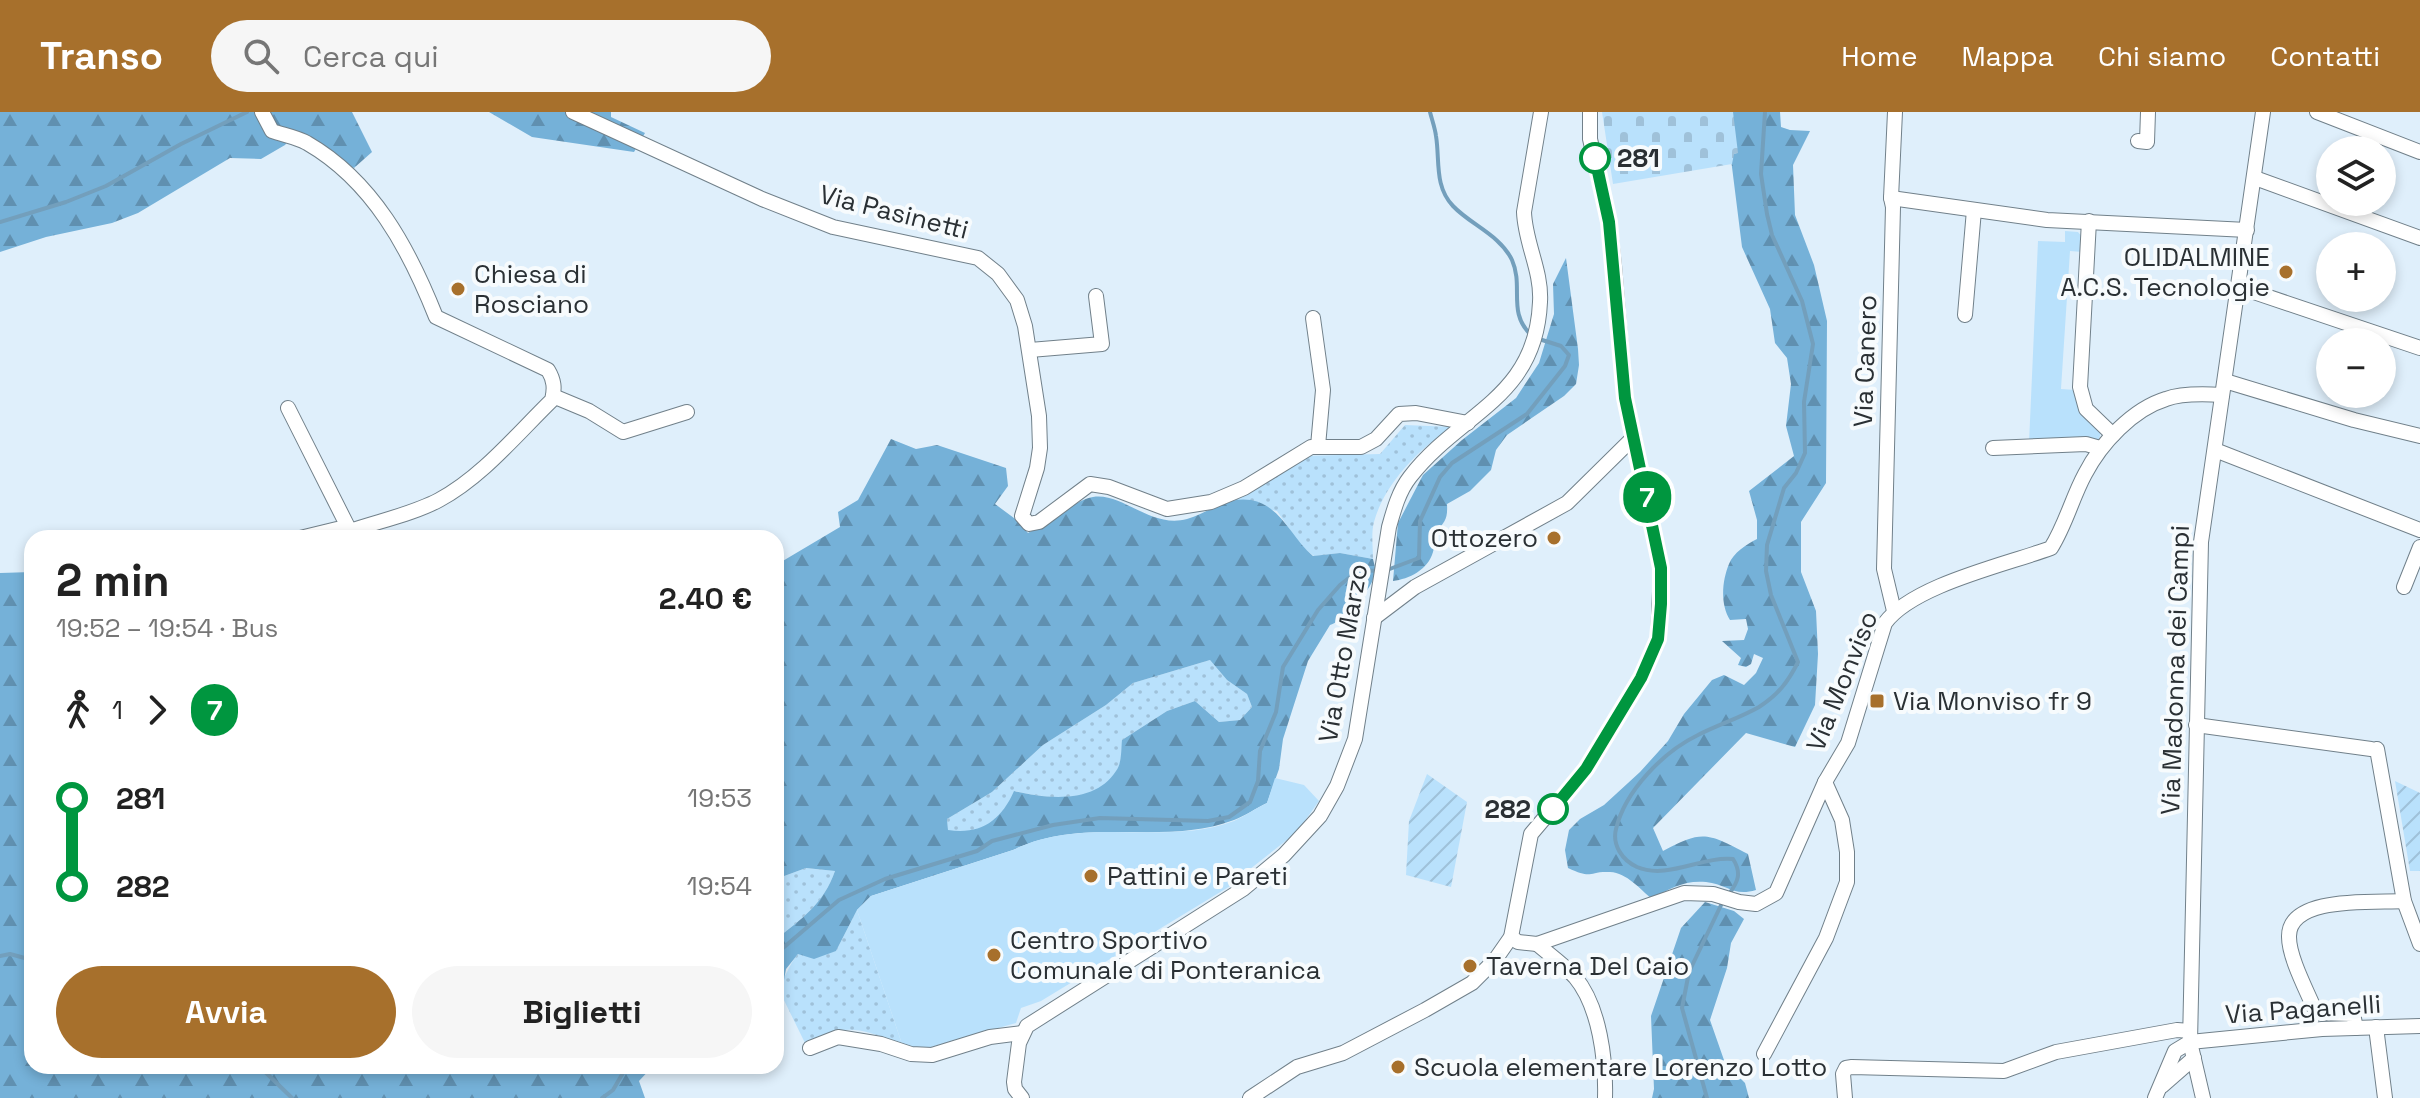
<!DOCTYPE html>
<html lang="it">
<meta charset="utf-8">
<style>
:root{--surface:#fff;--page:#f6f6f6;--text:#222;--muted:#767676;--accent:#a7702c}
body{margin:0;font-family:"Space Grotesk",sans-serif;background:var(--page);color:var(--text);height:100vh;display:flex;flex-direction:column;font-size:30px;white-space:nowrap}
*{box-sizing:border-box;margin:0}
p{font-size:26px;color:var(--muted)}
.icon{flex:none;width:44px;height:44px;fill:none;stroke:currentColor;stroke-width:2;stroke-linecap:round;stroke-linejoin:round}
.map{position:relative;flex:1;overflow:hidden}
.details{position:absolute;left:24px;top:418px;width:760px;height:544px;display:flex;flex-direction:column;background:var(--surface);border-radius:24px;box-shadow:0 4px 12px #0003}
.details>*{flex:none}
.badge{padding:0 16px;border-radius:26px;font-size:28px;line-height:52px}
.tools{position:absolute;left:2316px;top:24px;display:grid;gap:16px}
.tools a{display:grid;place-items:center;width:80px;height:80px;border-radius:50%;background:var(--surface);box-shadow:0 4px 12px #0003;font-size:40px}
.map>.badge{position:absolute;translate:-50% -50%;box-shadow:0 0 0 4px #fff}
.legs{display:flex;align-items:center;gap:12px;height:88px;padding:0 32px;font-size:26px}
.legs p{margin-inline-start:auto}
.summary{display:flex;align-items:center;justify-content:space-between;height:136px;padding:0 32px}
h1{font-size:44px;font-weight:700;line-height:60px}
.primary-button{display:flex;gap:16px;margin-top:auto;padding:16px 32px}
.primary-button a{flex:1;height:92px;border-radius:48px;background:var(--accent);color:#fff;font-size:32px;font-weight:700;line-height:92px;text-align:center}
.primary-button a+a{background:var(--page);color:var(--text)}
ul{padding:0 32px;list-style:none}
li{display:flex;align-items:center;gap:28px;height:88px;font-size:30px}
li i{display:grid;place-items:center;width:12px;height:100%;margin:0 10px;background:currentColor}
li i::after{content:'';width:20px;height:20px;margin:-10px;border:6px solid;border-radius:50%;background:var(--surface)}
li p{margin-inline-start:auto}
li:first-child i{background:linear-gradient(#0000 50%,currentColor 0)}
li:last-child i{background:linear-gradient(currentColor 50%,#0000 0)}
header{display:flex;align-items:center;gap:48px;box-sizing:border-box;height:112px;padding:0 40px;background:var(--accent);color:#fff}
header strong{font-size:38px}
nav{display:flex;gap:44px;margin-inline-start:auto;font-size:28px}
.search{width:560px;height:72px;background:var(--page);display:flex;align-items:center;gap:20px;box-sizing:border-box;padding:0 28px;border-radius:44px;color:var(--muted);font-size:30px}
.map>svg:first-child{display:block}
.grass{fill:url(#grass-dots)}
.forest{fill:url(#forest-firs);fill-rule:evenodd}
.cemetery{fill:url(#cemetery-stones)}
.park{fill:#b9e1fc}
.garden{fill:url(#garden-furrows)}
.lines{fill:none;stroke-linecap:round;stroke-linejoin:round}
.stream{stroke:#739fbc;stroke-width:4}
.minor-casing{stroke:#71808a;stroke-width:16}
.minor{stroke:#fff;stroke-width:14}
.line-1-casing{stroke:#fff;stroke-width:18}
.line-1{stroke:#00963f;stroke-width:12}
.stop-1-dot{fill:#fff;stroke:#00963f;stroke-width:4}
.poi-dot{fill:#a7702c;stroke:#f7fbfd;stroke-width:3}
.labels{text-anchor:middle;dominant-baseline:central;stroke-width:8;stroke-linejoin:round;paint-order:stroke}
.stop-label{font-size:26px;font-weight:bold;fill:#2a3034;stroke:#f7fbfd;text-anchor:start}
.street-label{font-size:26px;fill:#2a3034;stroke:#f7fbfd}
.poi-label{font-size:26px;fill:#2a3034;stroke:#f7fbfd;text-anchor:start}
</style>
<header>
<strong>Transo</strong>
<div class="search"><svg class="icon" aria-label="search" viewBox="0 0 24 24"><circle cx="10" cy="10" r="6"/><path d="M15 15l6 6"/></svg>Cerca qui</div>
<nav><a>Home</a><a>Mappa</a><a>Chi siamo</a><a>Contatti</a></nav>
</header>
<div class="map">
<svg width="2420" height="986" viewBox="0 0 2420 986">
<defs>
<pattern id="grass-dots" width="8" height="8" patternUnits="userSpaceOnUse" patternTransform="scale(2)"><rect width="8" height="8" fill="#b9e1fc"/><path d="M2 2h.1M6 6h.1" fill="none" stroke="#9fc1d9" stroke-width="1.8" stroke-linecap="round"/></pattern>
<pattern id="forest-firs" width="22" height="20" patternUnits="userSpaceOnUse" patternTransform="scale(2)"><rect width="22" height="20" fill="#75b1d8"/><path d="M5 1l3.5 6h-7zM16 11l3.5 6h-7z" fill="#6090b0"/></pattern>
<pattern id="cemetery-stones" width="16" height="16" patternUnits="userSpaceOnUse" patternTransform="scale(2)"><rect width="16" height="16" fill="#b9e1fc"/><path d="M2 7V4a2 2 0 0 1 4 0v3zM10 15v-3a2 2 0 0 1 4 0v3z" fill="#9fc1d9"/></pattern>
<pattern id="garden-furrows" width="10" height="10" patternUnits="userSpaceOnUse" patternTransform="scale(2)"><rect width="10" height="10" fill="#b9e1fc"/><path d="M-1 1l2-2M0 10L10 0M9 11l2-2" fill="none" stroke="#9fc1d9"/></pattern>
</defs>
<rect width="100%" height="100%" fill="#dfeffb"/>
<g class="grass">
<path d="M1405 313 1453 315C1421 334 1384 372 1374 410 1371 421 1373 436 1373 447L1340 441 1314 444 1301 434 1277 399 1227 389 1302 344 1380 342Z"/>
<path d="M1210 548 1227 568 1247 582 1252 595 1240 608 1219 610 1195 589 1167 599 1122 628C1122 637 1122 650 1117 658 1098 693 1047 687 1015 679 1000 712 983 722 948 719L947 707 992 680 1043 633 1106 593 1133 571Z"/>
<path d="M806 756 835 759C824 791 802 807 776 827V767Z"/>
<path d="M857 798 902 932C860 917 848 910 805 931L778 876C786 865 788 854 798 842L836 839Z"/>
</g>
<g class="forest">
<path d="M0 0H352L372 40 354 56 294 22 285 33 261 47 230 46 138 101 112 111 46 125 0 140Z"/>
<path d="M489 0H611V5L645 21 634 40 532 25Z"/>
<path d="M1732 0H1780L1781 15 1790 18 1810 19 1793 53 1795 103 1814 153 1827 209 1826 371 1801 410V460L1816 499 1818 542 1815 593 1795 635 1746 621 1653 716 1663 739C1704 717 1708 722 1748 742L1756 778C1733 785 1727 772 1706 770 1685 768 1670 776 1652 787 1640 777 1627 761 1610 760 1587 759 1594 768 1568 756L1565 738 1569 718 1580 707 1604 693 1640 660 1668 629 1684 602 1712 568 1724 563 1744 573 1756 561 1763 546 1754 542 1751 552 1746 555 1738 553 1741 546 1722 529 1744 528 1748 517 1746 507 1730 508C1720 492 1722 469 1729 452 1733 441 1747 432 1757 427V408L1749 379 1794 344 1786 314 1791 272 1787 246 1775 231 1770 197 1742 135 1731 47 1733 42 1737 41Z"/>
<path d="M1566 146 1578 237 1579 253 1576 272 1564 284 1507 323 1496 338 1491 358 1470 379 1447 392C1448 409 1444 408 1437 421 1434 427 1435 434 1433 440 1428 458 1409 467 1393 469L1398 411 1423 363 1462 328 1516 286 1539 251 1554 202 1553 172Z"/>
<path d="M891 327 916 337 937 333 1006 356 1008 374 995 392 1018 409 1028 421C1042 413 1080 386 1093 385 1122 380 1151 417 1187 407 1209 401 1225 384 1251 388 1282 394 1291 426 1313 444L1340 441 1373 447C1374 452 1376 456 1375 460 1374 476 1344 509 1330 513L1308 549 1283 627 1279 657 1267 691C1256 696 1245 704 1234 708 1164 735 1085 703 1013 738L871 784 857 798 836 839 814 847 798 842 786 857 784 868 776 879V827C802 807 824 791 835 759L806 756 776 767V453L840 415 838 400 858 388ZM1210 548 1227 568 1247 582 1252 595 1240 608 1219 610 1195 589 1167 599 1122 628C1121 638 1122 651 1116 659 1095 692 1047 687 1014 679 1001 709 980 723 948 718L947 707 992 680 1043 633 1106 593 1133 571Z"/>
<path d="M32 460V954H653L639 969 645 986H0V461Z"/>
<path d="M1705 790 1734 799 1744 807 1731 831 1727 856 1710 908 1725 951 1745 971 1749 986H1652L1654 977 1651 904 1681 816Z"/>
</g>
<path class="cemetery" d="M1602 0H1733L1738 41 1734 42 1732 52 1613 72Z"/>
<g class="park">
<path d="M2065 119 2078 120 2083 126V140L2070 139 2061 277 2075 278C2075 298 2087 306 2101 319L2099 328 2092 330 2029 331 2038 129 2065 130Z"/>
<path d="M1275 666 1304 673 1319 689 1297 720 1245 761V765L1041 889 1021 896 1016 911 917 939 902 932 857 798 871 784 1013 738C1085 703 1164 735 1234 709 1245 704 1256 696 1267 691Z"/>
</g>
<g class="garden">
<path d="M1427 662 1467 690 1451 775 1406 763 1409 709Z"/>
<path d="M2395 669 2420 681V759H2410Z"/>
</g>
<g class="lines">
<g class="stream">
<path d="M1430 0C1432 8 1435 16 1436 24 1440 48 1434 74 1453 94 1471 113 1500 123 1512 148 1524 175 1507 200 1531 223"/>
<path d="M0 110 66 90 106 74 181 32 247 0"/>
<path d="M1387 458 1419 446 1420 409 1440 365 1452 351 1527 302 1565 254 1569 243 1561 234 1539 227"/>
<path d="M1729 782C1738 770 1742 761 1733 747 1702 744 1667 768 1637 755 1622 748 1612 733 1616 717 1625 679 1663 640 1698 623 1717 613 1740 606 1759 595 1778 583 1788 570 1798 550L1771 483 1766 459 1767 433 1784 376 1796 361 1805 341 1804 290 1813 232 1802 189 1772 123 1767 102 1761 62 1765 0"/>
<path d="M776 842 839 788 885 767 977 739 992 729 1053 713 1100 706 1208 709 1229 705 1250 690 1258 669 1260 639 1276 600 1283 555 1318 498 1340 473 1359 458 1379 459"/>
<path d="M0 844 10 842 32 848"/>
<path d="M259 954 292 986"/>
<path d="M602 986 613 978 627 954"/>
<path d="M1707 986 1682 896 1689 860 1723 789"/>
</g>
<g class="minor-casing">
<g id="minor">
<path d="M262 0 272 19C283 23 296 25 307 31 373 69 409 137 436 205L548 258C554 268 555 276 552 288 517 322 482 365 439 388 413 402 379 409 350 419L337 417 300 426"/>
<path d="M573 0 762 87 833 115 978 146 998 162 1017 188 1025 214 1039 304 1040 336 1037 356 1022 404 1029 412 1039 410 1090 372 1109 375 1167 397 1211 390 1244 376 1311 335H1361L1376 327 1399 302 1416 301 1468 311"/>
<path d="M2317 0 2420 40"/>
<path d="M2138 29 2147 30 2148 0"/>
<path d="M2255 66 2420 126"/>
<path d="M1891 86 2047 108 2247 118"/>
<path d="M2089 109 2080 275 2086 297 2113 323"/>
<path d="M2239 175 2420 236"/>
<path d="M1965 203 1974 98"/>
<path d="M1313 206 1323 278 1318 334"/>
<path d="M1030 238 1102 232 1096 184"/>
<path d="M2225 269 2354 308 2420 324"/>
<path d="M553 284 589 299 623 320 687 300"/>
<path d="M288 296 350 419"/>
<path d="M1993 336 2086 332 2100 336"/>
<path d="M2215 338 2420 418"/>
<path d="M2404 475 2420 435"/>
<path d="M1894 499 1884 457 1893 95 1891 86 1895 0"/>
<path d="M1374 506 1415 475 1567 391 1634 325"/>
<path d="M2196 613 2371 637"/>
<path d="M2377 637 2404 789 2420 832"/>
<path d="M1511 825 1518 830 1537 832 1684 781 1713 782 1739 790 1756 792 1776 781 1825 670 1848 631 1885 511C1913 473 2005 453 2051 436 2066 412 2072 386 2085 362 2101 331 2133 297 2166 287 2182 281 2206 282 2222 283"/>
<path d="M1537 832C1550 843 1564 853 1575 865 1600 895 1606 949 1605 986"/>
<path d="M2376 915 2385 986"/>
<path d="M2356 916 2353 902 2318 901 2314 896C2306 877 2289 845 2289 825 2288 783 2375 791 2404 789"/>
<path d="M810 936 838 925 881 932 911 942 932 943 990 925 1022 921"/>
<path d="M1764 942 1826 826 1847 770V740L1842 708 1825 670"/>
<path d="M2162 974 2194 946"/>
<path d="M1022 986 1015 977 1014 970 1019 931 1027 914 1243 777 1284 743 1320 704 1337 674 1355 627 1389 415C1394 397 1399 379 1410 365 1460 300 1536 287 1540 190 1542 159 1525 131 1524 100L1541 0"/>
<path d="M1250 986 1297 955 1343 941 1425 898 1472 871 1495 848 1511 825 1531 722 1586 657 1641 566 1658 527 1661 456 1625 286 1614 153 1609 110 1590 27V0"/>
<path d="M1845 986 1843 962 1846 956 1852 955 2004 959 2056 940 2177 918 2190 919"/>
<path d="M2155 986 2175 939 2190 930 2322 917 2420 914"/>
<path d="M2203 986 2190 930 2201 430 2263 0"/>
</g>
</g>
<use href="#minor" class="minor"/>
</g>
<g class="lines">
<g class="line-1-casing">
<path id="line-1" d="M1553 697 1586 657 1641 566 1658 527 1661 492V456L1625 286 1609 110 1595 46"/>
</g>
<use href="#line-1" class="line-1"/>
</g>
<g class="stop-1-dot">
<circle cx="1595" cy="46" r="14"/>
<circle cx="1553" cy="697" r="14"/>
</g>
<g class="poi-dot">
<circle cx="2286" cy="160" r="8"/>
<circle cx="458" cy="177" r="8"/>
<circle cx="1554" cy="426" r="8"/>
<rect x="1869" y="581" width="16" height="16" rx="4"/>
<circle cx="1091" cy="764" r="8"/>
<circle cx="994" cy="843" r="8"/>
<circle cx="1470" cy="854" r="8"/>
<circle cx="1398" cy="955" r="8"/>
</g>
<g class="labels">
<g class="stop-label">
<text x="1617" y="46">281</text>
<text x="1531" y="697" text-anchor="end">282</text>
</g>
<g class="street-label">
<text transform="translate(894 100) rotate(14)">Via Pasinetti</text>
<text transform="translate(1865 249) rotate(-88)">Via Canero</text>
<text transform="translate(1343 541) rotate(-80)">Via Otto Marzo</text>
<text transform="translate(2175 558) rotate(-88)">Via Madonna dei Campi</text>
<text transform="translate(1842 569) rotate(-68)">Via Monviso</text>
<text transform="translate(2303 897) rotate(-4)">Via Paganelli</text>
</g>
<g class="poi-label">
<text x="2270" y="145" text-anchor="end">OLIDALMINE<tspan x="2270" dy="30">A.C.S. Tecnologie</tspan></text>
<text x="474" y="162">Chiesa di<tspan x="474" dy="30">Rosciano</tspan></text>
<text x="1538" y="426" text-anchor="end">Ottozero</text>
<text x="1893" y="589">Via Monviso fr 9</text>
<text x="1107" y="764">Pattini e Pareti</text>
<text x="1010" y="828">Centro Sportivo<tspan x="1010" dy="30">Comunale di Ponteranica</tspan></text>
<text x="1486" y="854">Taverna Del Caio</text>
<text x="1414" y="955">Scuola elementare Lorenzo Lotto</text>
</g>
</g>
</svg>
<div class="tools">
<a><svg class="icon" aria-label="layers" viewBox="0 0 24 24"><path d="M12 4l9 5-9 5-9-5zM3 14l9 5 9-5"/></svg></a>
<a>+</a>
<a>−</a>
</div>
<b class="badge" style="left:1647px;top:385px;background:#00963f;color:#fff">7</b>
<section class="details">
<div class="summary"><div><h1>2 min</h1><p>19:52 – 19:54 · Bus</p></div><b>2.40 €</b></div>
<div class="legs"><svg class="icon" aria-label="walk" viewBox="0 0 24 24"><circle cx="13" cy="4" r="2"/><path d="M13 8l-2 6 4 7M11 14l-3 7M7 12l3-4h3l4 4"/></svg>1<svg class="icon" aria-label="forward" viewBox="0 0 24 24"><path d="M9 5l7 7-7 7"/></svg><b class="badge" style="background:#00963f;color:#fff">7</b></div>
<ul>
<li><i style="color:#00963f"></i><b>281</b><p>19:53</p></li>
<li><i style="color:#00963f"></i><b>282</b><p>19:54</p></li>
</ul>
<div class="primary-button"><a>Avvia</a><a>Biglietti</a></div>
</section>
</div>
